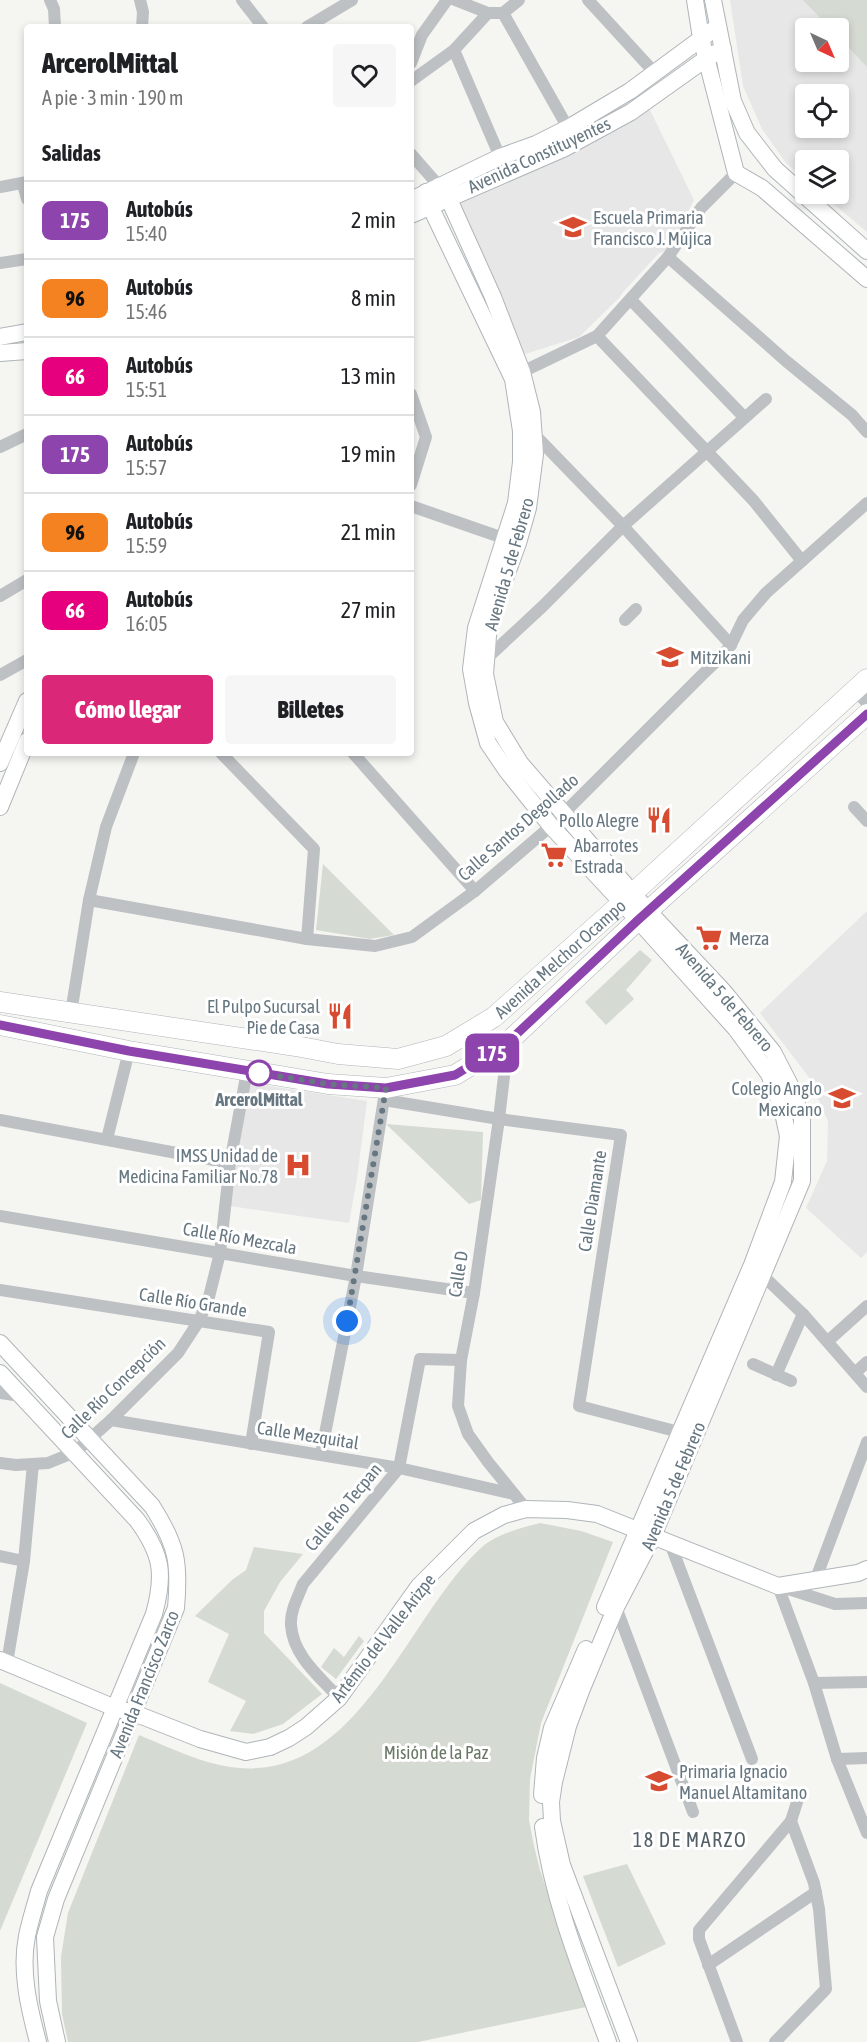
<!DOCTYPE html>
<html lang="es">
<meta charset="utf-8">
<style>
:root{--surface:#fff;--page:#f6f6f6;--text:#202124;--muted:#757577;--line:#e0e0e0;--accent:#db2777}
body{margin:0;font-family:"Asap Condensed",sans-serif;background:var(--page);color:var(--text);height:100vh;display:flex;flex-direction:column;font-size:22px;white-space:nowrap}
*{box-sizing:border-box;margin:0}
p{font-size:20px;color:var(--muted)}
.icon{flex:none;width:33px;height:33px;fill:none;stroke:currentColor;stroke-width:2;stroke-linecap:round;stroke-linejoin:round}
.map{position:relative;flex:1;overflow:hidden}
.details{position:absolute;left:24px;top:24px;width:390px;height:732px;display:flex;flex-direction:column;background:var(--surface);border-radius:6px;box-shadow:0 3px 9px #0003}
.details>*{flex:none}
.badge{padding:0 12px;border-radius:9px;font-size:21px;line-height:39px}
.needle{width:39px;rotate:136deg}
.tools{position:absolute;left:795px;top:18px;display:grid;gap:12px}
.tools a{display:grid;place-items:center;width:54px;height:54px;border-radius:6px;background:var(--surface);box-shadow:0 3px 9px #0003;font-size:30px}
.you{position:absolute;width:30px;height:30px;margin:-15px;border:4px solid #fff;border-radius:50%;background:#1a73e8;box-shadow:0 0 0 9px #1a73e833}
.map>.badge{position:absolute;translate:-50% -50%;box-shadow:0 0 0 3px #fff}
h2{padding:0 18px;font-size:22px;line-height:54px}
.round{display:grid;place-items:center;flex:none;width:63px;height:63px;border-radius:6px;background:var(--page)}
.headline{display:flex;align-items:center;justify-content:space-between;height:102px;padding:0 18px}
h1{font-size:28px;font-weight:800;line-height:45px}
.action{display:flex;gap:12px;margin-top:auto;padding:12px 18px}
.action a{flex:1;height:69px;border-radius:6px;background:var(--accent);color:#fff;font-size:24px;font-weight:800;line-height:69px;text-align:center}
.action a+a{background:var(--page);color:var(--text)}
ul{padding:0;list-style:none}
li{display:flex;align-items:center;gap:18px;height:78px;padding:0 18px;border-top:2px solid var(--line)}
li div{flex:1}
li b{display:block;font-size:22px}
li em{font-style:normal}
li .badge{min-width:66px;font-weight:700;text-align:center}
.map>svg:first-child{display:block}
.built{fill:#e6e7e6;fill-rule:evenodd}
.green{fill:#d5dad2}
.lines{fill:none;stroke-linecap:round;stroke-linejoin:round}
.secondary-casing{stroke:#afb5b9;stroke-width:18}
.primary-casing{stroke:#b0b5b8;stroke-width:21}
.street{stroke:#bdc1c4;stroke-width:12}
.secondary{stroke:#fff;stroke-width:16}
.primary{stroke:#fff;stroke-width:20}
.line-casing{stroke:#fff;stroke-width:14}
.line{stroke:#8e44ad;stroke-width:9}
.walk{stroke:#677781;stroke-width:6;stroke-dasharray:0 10.8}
.stop-dot{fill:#fff;stroke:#8e44ad;stroke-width:3}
.labels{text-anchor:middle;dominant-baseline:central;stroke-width:6;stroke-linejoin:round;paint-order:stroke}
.street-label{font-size:18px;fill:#677781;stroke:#fff}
.poi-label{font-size:18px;fill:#677781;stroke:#fff;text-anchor:start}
.stop-label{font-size:18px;font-weight:bold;fill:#677781;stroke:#fff}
.park-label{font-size:18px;fill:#6a7965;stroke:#fff}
.neighbourhood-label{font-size:20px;letter-spacing:1.5px;fill:#546067;stroke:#fff}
</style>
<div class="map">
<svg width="867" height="2042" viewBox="0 0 867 2042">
<rect width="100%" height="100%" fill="#f5f5f2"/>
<g class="built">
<path d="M730 0H867V232L822 194H838V160H806L805 179 786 163 762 129 743 86ZM806 28H838V62H806ZM806 94H838V128H806Z"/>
<path d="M649 108 694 200 668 251 659 253 623 292 619 298 579 337 525 354 455 203Z"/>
<path d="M867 911V1252L861 1258 806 1208 827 1161 828 1121 808 1076 760 1013Z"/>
<path d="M249 1083 367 1101 357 1178 349 1223 230 1206Z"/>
</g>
<g class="green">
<path d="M803 0H867V67L839 37 838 28H830Z"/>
<path d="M323 864 394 935 370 939 316 930Z"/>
<path d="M640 950 652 960 626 990 634 999 606 1025 585 1002Z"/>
<path d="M386 1124 483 1132 481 1200 469 1204Z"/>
<path d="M540 1523 581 1531 613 1542 541 1723 530 1779 529 1820 534 1846 540 1870 586 2007 418 2042H68L62 2014 61 1957 68 1913 139 1735C170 1748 205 1765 239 1768 360 1778 408 1614 482 1547 497 1534 521 1528 540 1523Z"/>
<path d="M254 1547 303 1554 280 1582 264 1611V1633L322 1694 283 1724 253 1734 230 1731 246 1701 208 1682 229 1634 195 1616 232 1580 246 1570Z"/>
<path d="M359 1636 364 1641 336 1679 321 1667 334 1648 344 1657Z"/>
<path d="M0 1683 87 1723 0 1931Z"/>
<path d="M627 1864 666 1944 618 1967 583 1876Z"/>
</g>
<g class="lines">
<g class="secondary-casing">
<g id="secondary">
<path d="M695 0 701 38 736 173 762 188 867 279"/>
<path d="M713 0 733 101 747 133 775 169 867 251"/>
<path d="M439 186 448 197 493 297 522 372 532 412 535 454 528 508 518 543 489 623 485 674 495 722 520 763 648 911 724 992 773 1052 790 1085 802 1118V1181L653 1536 616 1607 581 1691 568 1726 554 1782 551 1802 552 1821 562 1865 629 2042"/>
<path d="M426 192 430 206 513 379 521 431V462L516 503 476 628 471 669 477 703 488 743 507 771 551 826 638 920 736 1029 769 1074 782 1108 788 1136 783 1182 752 1265 605 1607"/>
<path d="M411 200 500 157 536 144 568 128 630 91 717 27"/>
<path d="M411 215 563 149 631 112 707 58 723 49"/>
<path d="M0 337 27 332"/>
<path d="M0 353 27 351"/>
<path d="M0 763 27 701"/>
<path d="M0 807 27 741"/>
<path d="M0 1343 152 1506C177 1545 180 1563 176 1608L56 1899 45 1937 48 2001 57 2042"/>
<path d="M0 1373 137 1520C162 1554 165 1574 154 1614L39 1891C35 1906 30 1921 27 1936 20 1971 29 2008 38 2042"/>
<path d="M0 1660 115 1708 134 1713 200 1739 246 1752 270 1747 289 1738 306 1727 339 1698 419 1586 474 1531 504 1515 526 1509 567 1510 597 1514 778 1586 858 1573 867 1569"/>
<path d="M542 1795 545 1758 552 1728 586 1649"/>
<path d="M543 1827C553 1902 582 1972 608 2042"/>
</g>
</g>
<g class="primary-casing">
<g id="primary">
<path id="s1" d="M0 1002 296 1046 338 1054 398 1059 446 1046 494 1017 633 893 867 679"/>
<path d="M0 1025 129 1051 328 1084 386 1088 455 1075 506 1044 638 920 867 714"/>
</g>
</g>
<g class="street">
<path d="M50 0 54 9 55 27"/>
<path d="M140 0 143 12 142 27"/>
<path d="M242 0 263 27"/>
<path d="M455 0 488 13"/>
<path d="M588 0 654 72"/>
<path d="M503 13 568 128"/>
<path d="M307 27 352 0"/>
<path d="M454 50 500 157"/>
<path d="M411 63 422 35 447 0"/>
<path d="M411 81 454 50 488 13H503L519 0"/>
<path d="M411 154 439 186"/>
<path d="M23 184 27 199"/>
<path d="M0 187 27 182"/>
<path d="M668 257 786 361 852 415 867 432"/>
<path d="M0 263 27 259"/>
<path d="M631 300 744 417"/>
<path d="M597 336 753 500 802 561"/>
<path d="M522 372 597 336 668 257 701 208 736 173"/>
<path d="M411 394 426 437 411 485"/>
<path d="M533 433 623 526 731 645"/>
<path d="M0 447 27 434"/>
<path d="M411 506 512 541"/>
<path d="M0 596 27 580"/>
<path d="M625 620 636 609"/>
<path d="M485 660 543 606 623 526 766 399"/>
<path d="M0 675 27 660"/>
<path d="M855 689 867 703"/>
<path d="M221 753 314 849 307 939"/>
<path d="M353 753 475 891"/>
<path d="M854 807 867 821"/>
<path d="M89 900 307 939 375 946 412 937 475 891 551 826 702 675 722 656 731 645 743 620 766 593 867 503"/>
<path d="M71 1013 89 900 106 827 134 753"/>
<path d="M506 1044V1059L499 1119 474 1293 461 1360 458 1406 468 1434 488 1462 514 1494"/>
<path d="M384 1100 499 1119 621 1135 579 1406 679 1432"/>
<path d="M0 1120 230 1163"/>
<path d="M107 1139 129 1051"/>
<path d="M0 1216 356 1276 474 1293"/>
<path d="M757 1270 803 1314 867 1387"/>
<path d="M0 1290 269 1332 251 1444"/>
<path d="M828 1341 867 1306"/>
<path d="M753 1364 791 1381"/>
<path d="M855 1373 867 1362"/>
<path d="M776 1375 803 1314"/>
<path d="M0 1393 21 1396"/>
<path d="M111 1420 399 1468 514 1494 526 1509"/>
<path d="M321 1454 356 1276 385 1092"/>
<path d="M0 1463 16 1465 48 1463 75 1452 111 1420 178 1353 199 1321 209 1297 220 1253 230 1163 247 1071"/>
<path d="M670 1543 752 1759"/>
<path d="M0 1556 24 1561"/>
<path d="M815 1581 867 1442"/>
<path d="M778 1586 814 1683 837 1759 867 1833"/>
<path d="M782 1587 835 1604 867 1603"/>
<path d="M616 1607 693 1812"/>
<path d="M7 1663 24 1561 33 1464"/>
<path d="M814 1683 867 1682"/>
<path d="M339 1698C320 1677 293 1656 291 1625 290 1611 298 1597 303 1584L399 1468 420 1359 461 1360"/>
<path d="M837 1759 867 1758"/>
<path d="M708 1965 816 1892"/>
<path d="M737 2042 699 1939V1930L791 1821 798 1799"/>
<path d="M775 2042 826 1989 819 1909 814 1883 791 1821"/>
</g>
<use href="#secondary" class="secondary"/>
<use href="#primary" class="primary"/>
</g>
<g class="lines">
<g class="line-casing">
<path id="line" d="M0 1025 129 1051 328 1084 386 1088 455 1075 506 1044 638 920 867 714"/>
</g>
<use href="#line" class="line"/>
<path class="walk" d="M259 1073 328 1084 386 1088 347 1321"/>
</g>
<defs>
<g id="school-bare" transform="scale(2.07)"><path d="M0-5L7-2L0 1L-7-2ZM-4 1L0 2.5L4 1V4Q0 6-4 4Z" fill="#d74c31" stroke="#fff" stroke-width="2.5" paint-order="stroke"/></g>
<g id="restaurant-bare" transform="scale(2.07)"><path d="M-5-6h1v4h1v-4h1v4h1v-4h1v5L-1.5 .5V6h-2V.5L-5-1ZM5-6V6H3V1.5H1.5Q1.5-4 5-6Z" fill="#d74c31" stroke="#fff" stroke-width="2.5" paint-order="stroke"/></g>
<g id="supermarket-bare" transform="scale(2.07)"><path d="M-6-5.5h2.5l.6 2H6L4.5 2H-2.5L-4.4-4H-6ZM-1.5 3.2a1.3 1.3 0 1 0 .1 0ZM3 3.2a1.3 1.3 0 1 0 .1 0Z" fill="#d74c31" stroke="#fff" stroke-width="2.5" paint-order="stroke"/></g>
<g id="hospital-bare" transform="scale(2.07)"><path d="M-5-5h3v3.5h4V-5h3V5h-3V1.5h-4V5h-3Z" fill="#d74c31" stroke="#fff" stroke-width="2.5" paint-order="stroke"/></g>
</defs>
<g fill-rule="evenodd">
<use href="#school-bare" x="573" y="227"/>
<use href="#school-bare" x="670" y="657"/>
<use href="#restaurant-bare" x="659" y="820"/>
<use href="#supermarket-bare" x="554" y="855"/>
<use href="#supermarket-bare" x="709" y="938"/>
<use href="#restaurant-bare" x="340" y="1016"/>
<use href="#school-bare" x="842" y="1098"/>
<use href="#hospital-bare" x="298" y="1165"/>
<use href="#school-bare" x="659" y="1781"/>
</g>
<circle class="stop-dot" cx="259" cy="1073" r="12"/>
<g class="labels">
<g class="street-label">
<text transform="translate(539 155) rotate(-25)">Avenida Constituyentes</text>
<text transform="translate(509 564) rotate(-74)">Avenida 5 de Febrero</text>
<text transform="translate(518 827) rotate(-41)">Calle Santos Degollado</text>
<text stroke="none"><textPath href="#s1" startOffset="596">Avenida Melchor Ocampo</textPath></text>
<text transform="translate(725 997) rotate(49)">Avenida 5 de Febrero</text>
<text transform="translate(592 1201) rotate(-81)">Calle Diamante</text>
<text transform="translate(240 1238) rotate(10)">Calle Río Mezcala</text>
<text transform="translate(458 1274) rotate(-81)">Calle D</text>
<text transform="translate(193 1302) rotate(9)">Calle Río Grande</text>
<text transform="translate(113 1388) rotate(-44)">Calle Río Concepción</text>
<text transform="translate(308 1435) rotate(9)">Calle Mezquital</text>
<text transform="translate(673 1486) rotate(-67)">Avenida 5 de Febrero</text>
<text transform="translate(343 1507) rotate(-50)">Calle Río Tecpan</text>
<text transform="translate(383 1638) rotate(-52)">Artémio del Valle Arizpe</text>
<text transform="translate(144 1684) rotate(-68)">Avenida Francisco Zarco</text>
</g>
<g class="poi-label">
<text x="593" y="217">Escuela Primaria<tspan x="593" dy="21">Francisco J. Mújica</tspan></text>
<text x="690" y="657">Mitzikani</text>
<text x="639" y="820" text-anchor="end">Pollo Alegre</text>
<text x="574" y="845">Abarrotes<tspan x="574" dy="21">Estrada</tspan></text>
<text x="729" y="938">Merza</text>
<text x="320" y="1006" text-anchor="end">El Pulpo Sucursal<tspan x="320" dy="21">Pie de Casa</tspan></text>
<text x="822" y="1088" text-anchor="end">Colegio Anglo<tspan x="822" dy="21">Mexicano</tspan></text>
<text x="278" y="1155" text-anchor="end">IMSS Unidad de<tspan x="278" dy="21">Medicina Familiar No.78</tspan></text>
<text x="679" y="1771">Primaria Ignacio<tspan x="679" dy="21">Manuel Altamitano</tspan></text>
</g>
<g class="stop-label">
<text x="259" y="1099">ArcerolMittal</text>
</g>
<g class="park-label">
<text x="436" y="1752">Misión de la Paz</text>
</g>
<g class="neighbourhood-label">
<text x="690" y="1839">18 DE MARZO</text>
</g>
</g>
</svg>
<div class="tools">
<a><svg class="needle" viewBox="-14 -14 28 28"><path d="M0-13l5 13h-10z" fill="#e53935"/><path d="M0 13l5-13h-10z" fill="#757577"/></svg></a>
<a><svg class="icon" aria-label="locate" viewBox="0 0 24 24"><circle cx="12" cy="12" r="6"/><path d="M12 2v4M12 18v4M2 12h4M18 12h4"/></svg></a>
<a><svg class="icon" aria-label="layers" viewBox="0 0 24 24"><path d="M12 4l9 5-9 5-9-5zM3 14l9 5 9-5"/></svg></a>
</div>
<div class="you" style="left:347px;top:1321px"></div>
<b class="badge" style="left:492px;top:1053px;background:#8e44ad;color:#fff">175</b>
<section class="details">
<div class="headline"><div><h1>ArcerolMittal</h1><p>A pie · 3 min · 190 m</p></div><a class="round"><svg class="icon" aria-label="heart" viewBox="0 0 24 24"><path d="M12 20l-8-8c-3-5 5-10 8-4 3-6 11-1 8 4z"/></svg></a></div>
<h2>Salidas</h2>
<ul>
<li><span class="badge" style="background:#8e44ad;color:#fff">175</span><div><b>Autobús</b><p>15:40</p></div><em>2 min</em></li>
<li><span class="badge" style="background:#f58220;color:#111">96</span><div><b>Autobús</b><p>15:46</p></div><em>8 min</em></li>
<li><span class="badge" style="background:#e6007e;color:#fff">66</span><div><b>Autobús</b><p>15:51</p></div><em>13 min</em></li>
<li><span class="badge" style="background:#8e44ad;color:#fff">175</span><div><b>Autobús</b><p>15:57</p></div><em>19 min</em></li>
<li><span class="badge" style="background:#f58220;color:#111">96</span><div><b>Autobús</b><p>15:59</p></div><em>21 min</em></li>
<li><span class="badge" style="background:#e6007e;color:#fff">66</span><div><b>Autobús</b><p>16:05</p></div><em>27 min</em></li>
</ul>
<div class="action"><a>Cómo llegar</a><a>Billetes</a></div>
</section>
</div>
